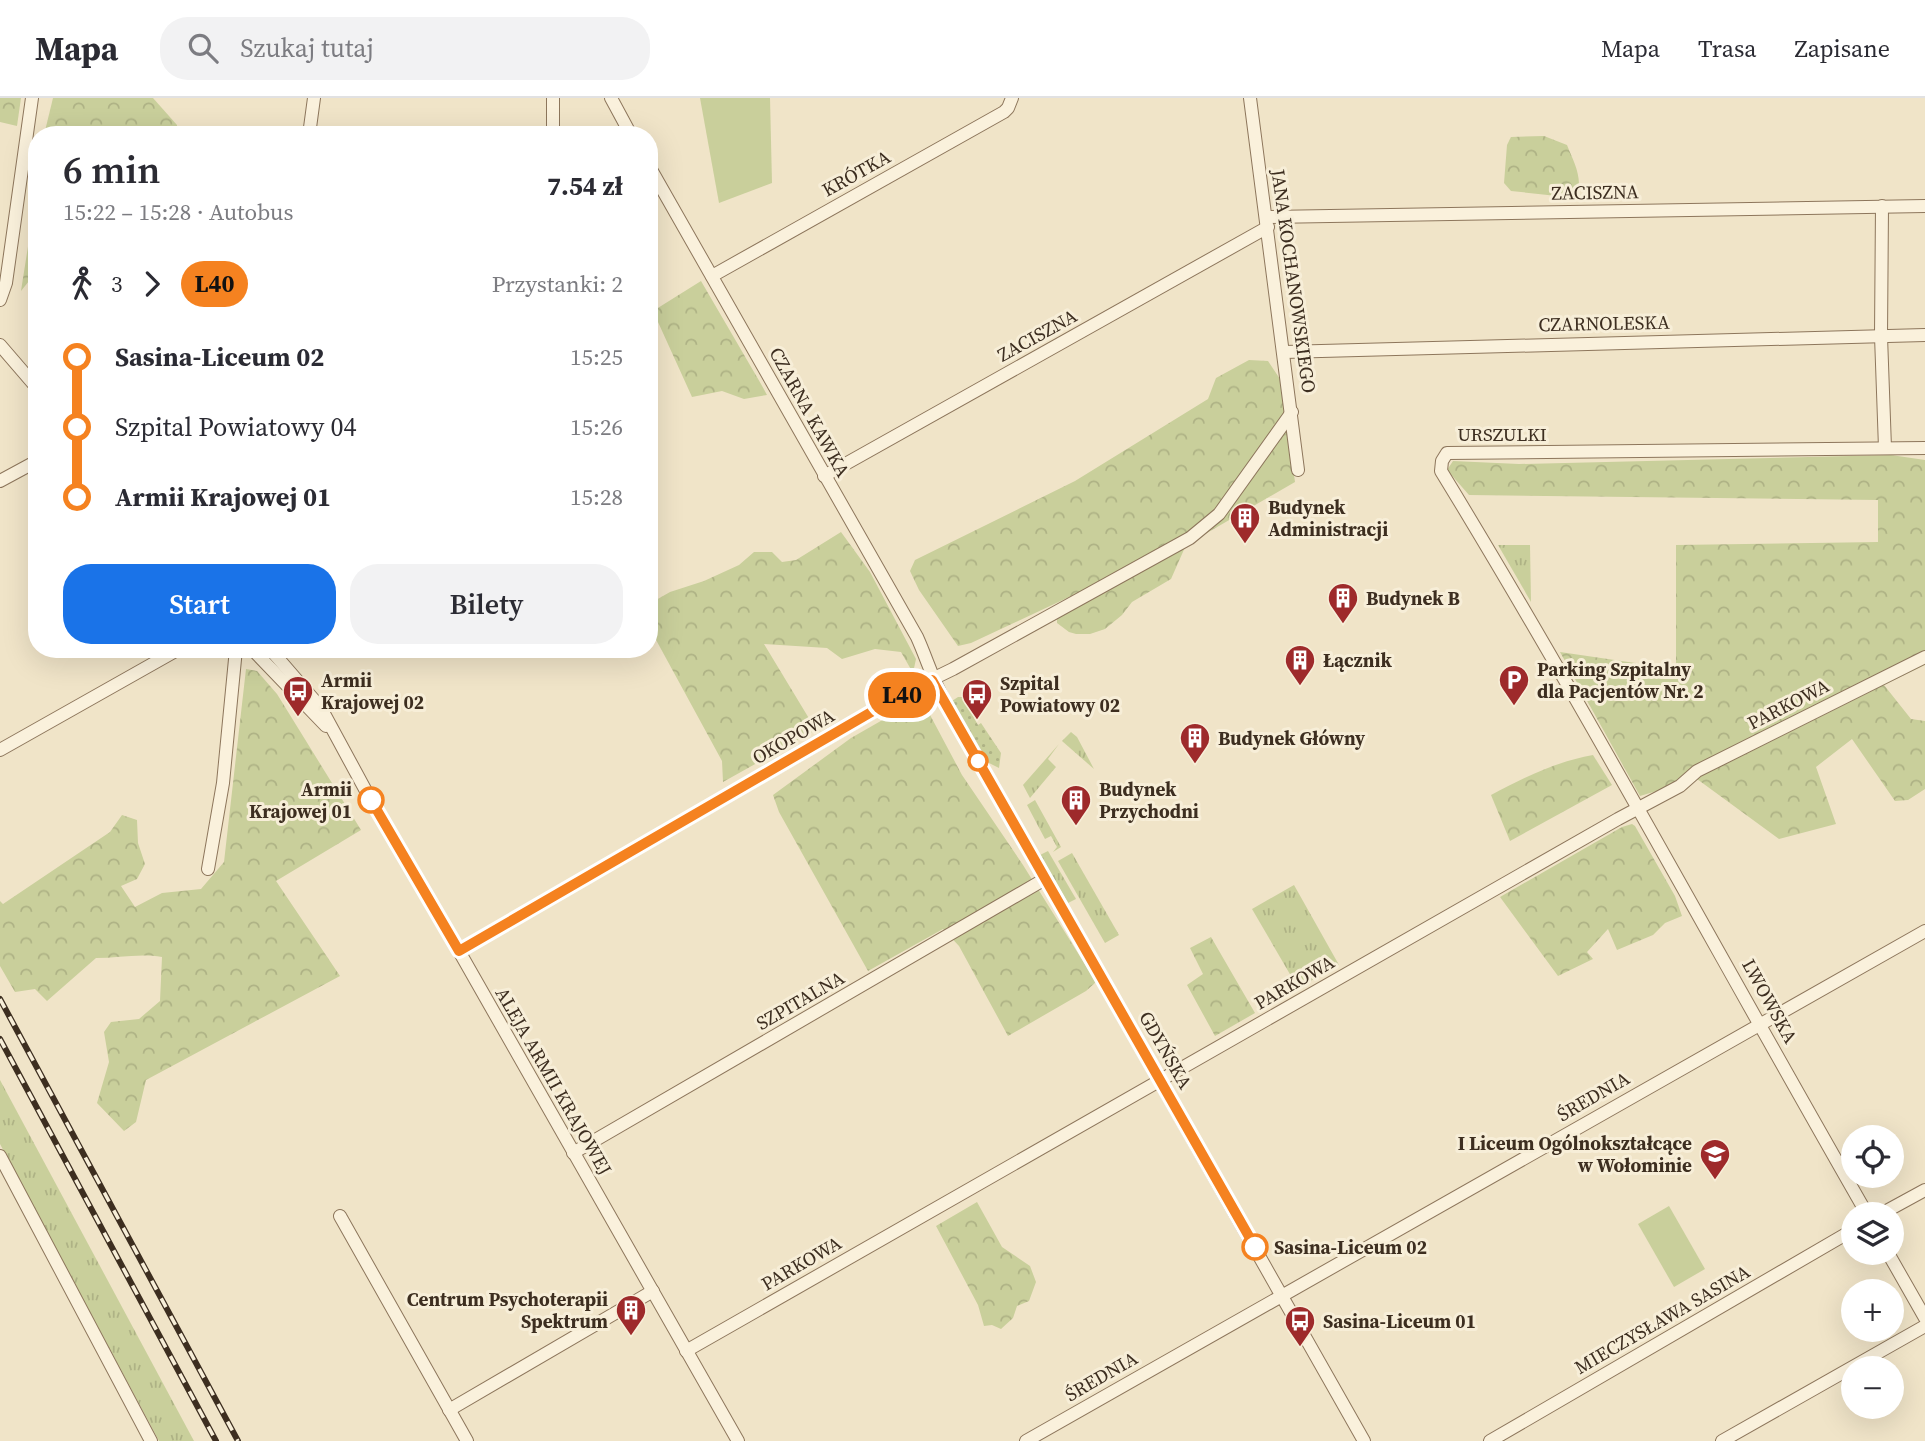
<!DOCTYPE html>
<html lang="pl">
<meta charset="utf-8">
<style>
:root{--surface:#fff;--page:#f2f2f3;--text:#2b2b33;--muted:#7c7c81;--line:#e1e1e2;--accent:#1a73e8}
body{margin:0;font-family:"Source Serif 4",serif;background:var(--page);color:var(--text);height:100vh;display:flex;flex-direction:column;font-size:26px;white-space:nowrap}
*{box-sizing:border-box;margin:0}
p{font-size:23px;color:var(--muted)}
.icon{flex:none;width:38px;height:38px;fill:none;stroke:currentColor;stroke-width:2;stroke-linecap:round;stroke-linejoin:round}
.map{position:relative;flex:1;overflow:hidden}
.details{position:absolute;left:28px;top:28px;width:630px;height:532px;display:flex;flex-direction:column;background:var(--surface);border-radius:28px;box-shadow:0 7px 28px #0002}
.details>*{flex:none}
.badge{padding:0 14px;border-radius:23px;font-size:24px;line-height:46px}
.fabs{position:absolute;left:1841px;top:1027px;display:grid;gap:14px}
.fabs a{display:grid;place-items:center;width:63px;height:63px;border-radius:50%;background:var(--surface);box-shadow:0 7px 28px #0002;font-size:35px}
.map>.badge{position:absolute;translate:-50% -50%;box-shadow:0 0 0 4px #fff}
.legs{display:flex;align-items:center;gap:10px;height:77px;padding:0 35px;font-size:23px}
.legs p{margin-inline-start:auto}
.head{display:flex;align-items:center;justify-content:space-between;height:119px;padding:0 35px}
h1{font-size:38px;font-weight:600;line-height:52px}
.primary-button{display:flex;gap:14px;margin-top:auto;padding:14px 35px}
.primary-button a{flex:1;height:80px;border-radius:28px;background:var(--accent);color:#fff;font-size:28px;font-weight:600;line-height:80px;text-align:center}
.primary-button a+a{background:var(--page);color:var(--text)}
ul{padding:0 35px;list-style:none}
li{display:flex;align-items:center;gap:24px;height:70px;font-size:26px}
li i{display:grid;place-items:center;width:10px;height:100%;margin:0 9px;background:currentColor}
li i::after{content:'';width:18px;height:18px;margin:-9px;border:5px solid;border-radius:50%;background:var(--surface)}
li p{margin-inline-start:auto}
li:first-child i{background:linear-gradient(#0000 50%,currentColor 0)}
li:last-child i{background:linear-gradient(currentColor 50%,#0000 0)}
header{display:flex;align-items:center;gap:42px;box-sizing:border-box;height:98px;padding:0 35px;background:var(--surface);border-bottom:2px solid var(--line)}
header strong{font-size:33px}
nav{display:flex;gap:38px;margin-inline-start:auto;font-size:24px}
.search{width:490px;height:63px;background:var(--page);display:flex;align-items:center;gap:18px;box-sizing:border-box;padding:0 24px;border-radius:28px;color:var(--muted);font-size:26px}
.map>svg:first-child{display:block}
.grass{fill:url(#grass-tufts)}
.forest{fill:url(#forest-crowns)}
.park{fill:#c9cf9b}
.garden{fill:url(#garden-dots)}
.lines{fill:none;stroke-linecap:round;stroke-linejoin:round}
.minor-casing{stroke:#8d765c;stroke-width:14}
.minor{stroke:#faf1dc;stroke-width:12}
.rail-casing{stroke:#3d2e20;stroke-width:6}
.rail{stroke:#f7eed8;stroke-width:3.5;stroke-dasharray:10;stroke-linecap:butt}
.line-1-casing{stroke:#fff;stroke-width:16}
.line-1{stroke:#f58220;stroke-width:10}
.stop-1-dot{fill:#fff;stroke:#f58220;stroke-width:3.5}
.labels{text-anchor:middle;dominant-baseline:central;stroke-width:6;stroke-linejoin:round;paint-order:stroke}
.street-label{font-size:19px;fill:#3d2e20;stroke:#f7eed8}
.poi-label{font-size:19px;font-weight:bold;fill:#3d2e20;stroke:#f7eed8;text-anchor:start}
.stop-label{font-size:19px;font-weight:bold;fill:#3d2e20;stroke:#f7eed8;text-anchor:end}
</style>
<header>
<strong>Mapa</strong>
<div class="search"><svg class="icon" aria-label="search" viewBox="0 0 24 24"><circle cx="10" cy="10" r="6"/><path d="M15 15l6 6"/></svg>Szukaj tutaj</div>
<nav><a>Mapa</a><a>Trasa</a><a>Zapisane</a></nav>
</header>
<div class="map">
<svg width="1925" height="1343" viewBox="0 0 1925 1343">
<defs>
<pattern id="grass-tufts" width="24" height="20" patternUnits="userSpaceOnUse" patternTransform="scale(1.75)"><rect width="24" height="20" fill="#c9cf9b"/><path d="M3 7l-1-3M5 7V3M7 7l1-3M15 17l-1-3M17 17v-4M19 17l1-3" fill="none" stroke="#aeb285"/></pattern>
<pattern id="forest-crowns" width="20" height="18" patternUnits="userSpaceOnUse" patternTransform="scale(1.75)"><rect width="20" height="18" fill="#c9cf9b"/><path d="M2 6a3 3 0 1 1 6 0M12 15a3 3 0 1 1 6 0" fill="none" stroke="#aeb285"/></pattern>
<pattern id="garden-dots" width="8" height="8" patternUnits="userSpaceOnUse" patternTransform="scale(1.75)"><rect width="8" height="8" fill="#c9cf9b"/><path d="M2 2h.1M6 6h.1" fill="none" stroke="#aeb285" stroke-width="1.8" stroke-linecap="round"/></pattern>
</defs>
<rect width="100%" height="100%" fill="#f0e4c8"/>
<g class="grass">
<path d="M1498 447H1530L1531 504Z"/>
<path d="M1071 634 1077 639 1094 671 1062 643Z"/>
<path d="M1059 646 1048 661 1056 669 1030 700 1023 687Z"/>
<path d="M1035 702 1061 749 1053 754 1057 749 1051 738 1045 741 1027 707Z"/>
<path d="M1048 753 1076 801 1068 805 1040 757Z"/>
<path d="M1072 755 1119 837 1105 845 1058 763Z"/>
<path d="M1294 787 1339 867 1298 890 1252 811Z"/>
<path d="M0 982 194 1343H159L0 1046Z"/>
</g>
<g class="forest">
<path d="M0 0H21L17 28 0 24Z"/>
<path d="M53 0H153L177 27V37H44Z"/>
<path d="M1544 38 1567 47C1574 65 1584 81 1576 100L1511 93 1504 85 1507 47 1511 39Z"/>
<path d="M37 91V183H29L21 193Z"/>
<path d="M701 183 761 286 767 297 744 301 722 293 692 299 653 213Z"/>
<path d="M1249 262 1268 263 1282 284 1295 384 1186 447 1171 481 1132 504 1122 517 1105 531 1090 536H1076L1069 534 1057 525V521L1097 497 1084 492 971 545 958 548 919 492 910 473 915 462 1075 383 1208 301 1216 280Z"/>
<path d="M1891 357 1925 362V567L1884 587 1911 621 1925 623V691L1908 702 1895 703 1852 641 1816 669 1836 726 1779 741 1697 681 1640 698 1560 554 1676 571V447L1878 444V402L1469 397 1447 372 1453 363 1519 366Z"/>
<path d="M841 434 870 474 916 561 913 575 901 554 875 551 842 561 827 550 764 546 816 632 723 684 722 663 655 540 649 538V506L670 494 704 483 739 467 754 454H772L782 464 796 462Z"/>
<path d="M246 571 257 573 277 596 361 732 276 783 340 878 146 982 136 1024 124 1033 97 1005 109 964 104 934 111 924 139 921 160 903 162 859C140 855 118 860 96 860L47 903 35 891 15 894 0 868V803L3 806 110 734 122 717 137 722 138 745 145 766 137 781 121 788 135 809 162 795 201 791 224 764Z"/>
<path d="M921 600 962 677 1023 767 1096 884 1086 893 1008 938 959 848 943 831 868 873 779 714 773 697 851 640Z"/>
<path d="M1593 657 1612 687 1510 743 1491 697C1525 679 1555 664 1593 657Z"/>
<path d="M1632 726 1635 728 1675 798 1682 818 1665 825 1653 837 1617 852 1608 831 1587 854 1593 861 1558 878 1500 799 1622 729Z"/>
<path d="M1211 839 1255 915 1215 938 1187 887 1203 876 1190 850Z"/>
<path d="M977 1104 1002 1149 1030 1168 1036 1184 1029 1203 1017 1208 1013 1220 1001 1231 992 1227 984 1228 978 1207 936 1128Z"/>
</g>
<g class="park">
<path d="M700 0H770L772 85 719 105Z"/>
<path d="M1669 1108 1705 1171 1674 1189 1638 1126Z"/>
</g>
<path class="garden" d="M958 599H964L976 618 974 620 978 627 981 625 1001 655 999 670 987 664 952 603Z"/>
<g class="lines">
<g class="minor-casing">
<g id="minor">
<path d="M611 0 631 37"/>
<path d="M1250 0 1298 372"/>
<path d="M309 37 314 0"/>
<path d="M553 37V0"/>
<path d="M649 68 917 539C927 561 933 583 945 604L1364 1343"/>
<path d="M1882 108 1881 238 1885 350"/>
<path d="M1267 119 1925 108"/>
<path d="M712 178 1004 14 1008 10 1012 0"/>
<path d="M0 202 6 185 32 0"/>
<path d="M0 247 37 290"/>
<path d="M1284 254 1925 237"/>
<path d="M824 378 1268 129"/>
<path d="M0 383 37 363"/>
<path d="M252 551 326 628"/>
<path d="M270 551 321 610 373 706 459 853 738 1343"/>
<path d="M0 652 179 551"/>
<path d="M208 771 223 685 236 551"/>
<path d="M459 853 914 590 953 571 1190 440 1219 416 1292 314"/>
<path d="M573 1055 1045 781"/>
<path d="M0 1058 151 1343"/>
<path d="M1867 1116C1725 869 1590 617 1441 373L1442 363 1447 355 1925 350"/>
<path d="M1881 1116 1925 1092"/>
<path d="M340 1118 467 1343"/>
<path d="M1888 1155 1925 1220"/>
<path d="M686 1253 1618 721 1680 688 1697 673 1925 559"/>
<path d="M449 1312 653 1193"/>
<path d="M1026 1343 1925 833"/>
<path d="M1490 1343 1853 1132"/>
<path d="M1722 1343 1925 1228"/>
</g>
</g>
<use href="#minor" class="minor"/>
<g class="rail-casing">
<g id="rail">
<path d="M0 901 238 1343"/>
<path d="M0 941 216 1343"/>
</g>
</g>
<use href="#rail" class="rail"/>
</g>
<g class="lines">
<g class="line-1-casing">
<path id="line-1" d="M371 702 459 853 918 587 932 582 1255 1149"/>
</g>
<use href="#line-1" class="line-1"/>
</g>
<defs>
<g id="building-pin" transform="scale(1.575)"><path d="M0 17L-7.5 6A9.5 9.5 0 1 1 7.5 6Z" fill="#9e2a2b" stroke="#f7eed8"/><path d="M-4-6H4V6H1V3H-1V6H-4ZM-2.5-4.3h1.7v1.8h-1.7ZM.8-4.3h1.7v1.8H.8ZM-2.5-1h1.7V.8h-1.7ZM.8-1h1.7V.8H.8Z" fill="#fff"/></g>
<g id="parking-pin" transform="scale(1.575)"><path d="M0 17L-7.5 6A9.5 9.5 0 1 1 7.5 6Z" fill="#9e2a2b" stroke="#f7eed8"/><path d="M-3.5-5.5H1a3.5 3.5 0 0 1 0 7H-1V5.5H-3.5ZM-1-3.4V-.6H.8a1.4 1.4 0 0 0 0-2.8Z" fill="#fff"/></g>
<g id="bus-pin" transform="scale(1.575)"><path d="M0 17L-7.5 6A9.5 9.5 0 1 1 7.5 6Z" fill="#9e2a2b" stroke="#f7eed8"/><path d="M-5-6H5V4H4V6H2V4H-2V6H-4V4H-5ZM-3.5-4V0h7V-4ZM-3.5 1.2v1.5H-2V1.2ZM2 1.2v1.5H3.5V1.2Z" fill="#fff"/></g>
<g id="school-pin" transform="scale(1.575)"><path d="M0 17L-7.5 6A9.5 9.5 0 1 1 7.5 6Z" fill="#9e2a2b" stroke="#f7eed8"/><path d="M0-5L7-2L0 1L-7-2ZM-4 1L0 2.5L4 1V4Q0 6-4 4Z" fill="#fff"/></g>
</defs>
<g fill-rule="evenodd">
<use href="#building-pin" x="1245" y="420"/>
<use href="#building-pin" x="1343" y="500"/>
<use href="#building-pin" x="1300" y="562"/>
<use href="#parking-pin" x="1514" y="582"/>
<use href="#bus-pin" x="298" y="593"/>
<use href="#bus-pin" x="977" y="596"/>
<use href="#building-pin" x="1195" y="640"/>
<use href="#building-pin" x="1076" y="702"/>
<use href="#school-pin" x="1715" y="1056"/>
<use href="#building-pin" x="631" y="1212"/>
<use href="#bus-pin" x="1300" y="1223"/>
</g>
<g class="stop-1-dot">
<circle cx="978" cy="663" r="9"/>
<circle cx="371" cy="702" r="12"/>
<circle cx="1255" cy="1149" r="12"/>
</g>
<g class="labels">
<g class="street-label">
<text transform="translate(856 75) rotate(-29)">KRÓTKA</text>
<text transform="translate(1595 94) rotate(-1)">ZACISZNA</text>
<text transform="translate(1294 183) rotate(82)">JANA KOCHANOWSKIEGO</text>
<text transform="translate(1604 225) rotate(-1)">CZARNOLESKA</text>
<text transform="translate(1037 237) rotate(-29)">ZACISZNA</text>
<text transform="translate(810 314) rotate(61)">CZARNA KAWKA</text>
<text x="1502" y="336">URSZULKI</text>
<text transform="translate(1788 606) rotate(-27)">PARKOWA</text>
<text transform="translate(793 638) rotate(-30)">OKOPOWA</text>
<text transform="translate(1294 884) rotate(-30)">PARKOWA</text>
<text transform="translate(800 902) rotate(-30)">SZPITALNA</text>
<text transform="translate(1770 903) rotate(61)">LWOWSKA</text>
<text transform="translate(1166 952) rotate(60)">GDYŃSKA</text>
<text transform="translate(554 983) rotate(60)">ALEJA ARMII KRAJOWEJ</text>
<text transform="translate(1593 998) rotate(-30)">ŚREDNIA</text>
<text transform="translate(801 1165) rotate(-30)">PARKOWA</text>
<text transform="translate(1662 1221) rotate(-30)">MIECZYSŁAWA SASINA</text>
<text transform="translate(1101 1278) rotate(-30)">ŚREDNIA</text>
</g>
<g class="poi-label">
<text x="1268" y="409">Budynek<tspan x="1268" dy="22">Administracji</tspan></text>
<text x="1366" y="500">Budynek B</text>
<text x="1323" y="562">Łącznik</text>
<text x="1537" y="571">Parking Szpitalny<tspan x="1537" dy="22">dla Pacjentów Nr. 2</tspan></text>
<text x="321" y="582">Armii<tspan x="321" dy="22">Krajowej 02</tspan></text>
<text x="1000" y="585">Szpital<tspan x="1000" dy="22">Powiatowy 02</tspan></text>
<text x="1218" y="640">Budynek Główny</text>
<text x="1099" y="691">Budynek<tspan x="1099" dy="22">Przychodni</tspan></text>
<text x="1692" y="1045" text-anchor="end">I Liceum Ogólnokształcące<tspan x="1692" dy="22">w Wołominie</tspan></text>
<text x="608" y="1201" text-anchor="end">Centrum Psychoterapii<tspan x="608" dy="22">Spektrum</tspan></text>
<text x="1323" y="1223">Sasina-Liceum 01</text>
</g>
<g class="stop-label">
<text x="352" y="691">Armii<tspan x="352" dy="22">Krajowej 01</tspan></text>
<text x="1274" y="1149" text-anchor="start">Sasina-Liceum 02</text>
</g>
</g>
</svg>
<div class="fabs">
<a><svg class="icon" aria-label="locate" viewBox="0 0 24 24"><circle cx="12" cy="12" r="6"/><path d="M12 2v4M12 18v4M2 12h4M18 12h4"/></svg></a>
<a><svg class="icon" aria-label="layers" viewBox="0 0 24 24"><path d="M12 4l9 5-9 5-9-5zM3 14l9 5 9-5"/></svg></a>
<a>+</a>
<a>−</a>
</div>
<b class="badge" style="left:902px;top:597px;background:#f58220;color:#111">L40</b>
<section class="details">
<div class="head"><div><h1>6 min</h1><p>15:22 – 15:28 · Autobus</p></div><b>7.54 zł</b></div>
<div class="legs"><svg class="icon" aria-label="walk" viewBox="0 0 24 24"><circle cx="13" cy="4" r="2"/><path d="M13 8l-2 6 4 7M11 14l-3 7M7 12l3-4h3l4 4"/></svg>3<svg class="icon" aria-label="forward" viewBox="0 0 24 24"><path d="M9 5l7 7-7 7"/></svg><b class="badge" style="background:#f58220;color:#111">L40</b><p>Przystanki: 2</p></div>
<ul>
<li><i style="color:#f58220"></i><b>Sasina-Liceum 02</b><p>15:25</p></li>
<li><i style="color:#f58220"></i><span>Szpital Powiatowy 04</span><p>15:26</p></li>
<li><i style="color:#f58220"></i><b>Armii Krajowej 01</b><p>15:28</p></li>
</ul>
<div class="primary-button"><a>Start</a><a>Bilety</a></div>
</section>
</div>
